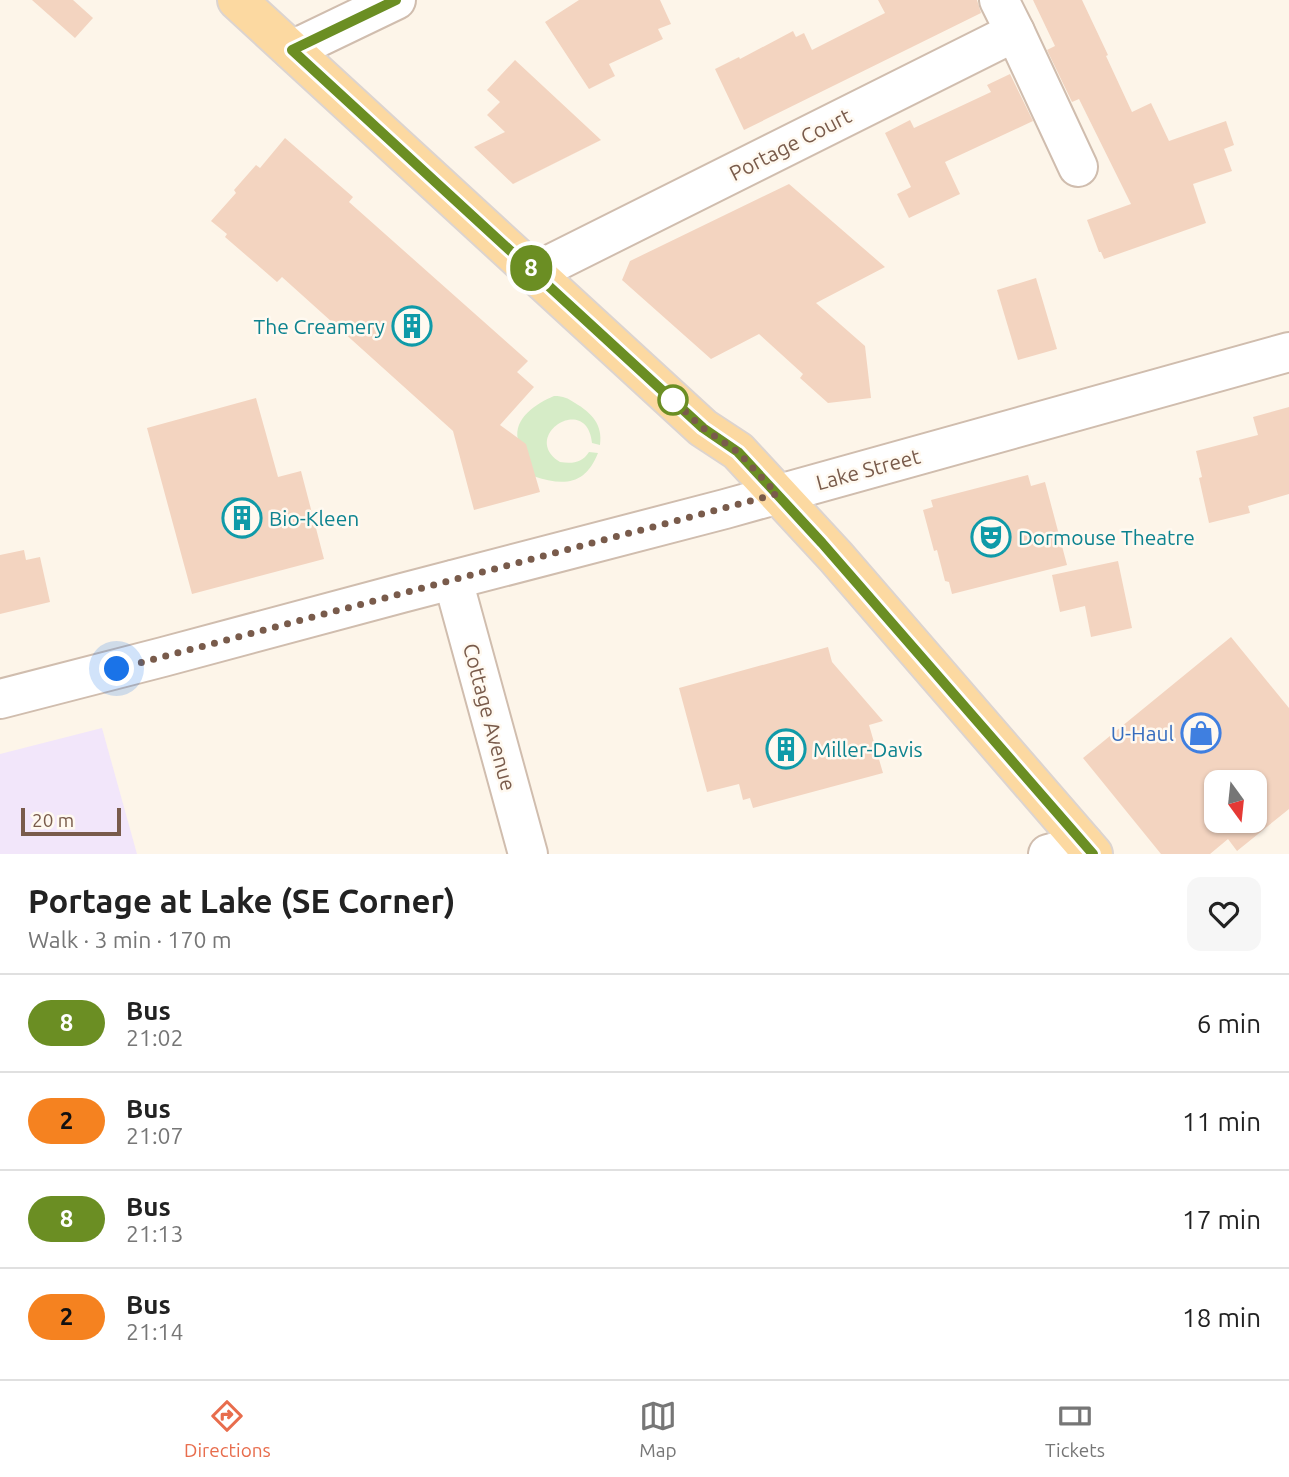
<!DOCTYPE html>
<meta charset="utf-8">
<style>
:root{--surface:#fff;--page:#f6f6f6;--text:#222;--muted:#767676;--line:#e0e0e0;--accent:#e86d4d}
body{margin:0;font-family:Ubuntu,sans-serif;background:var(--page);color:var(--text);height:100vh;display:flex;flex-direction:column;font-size:26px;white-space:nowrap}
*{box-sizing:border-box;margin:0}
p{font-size:23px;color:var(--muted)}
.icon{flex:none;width:38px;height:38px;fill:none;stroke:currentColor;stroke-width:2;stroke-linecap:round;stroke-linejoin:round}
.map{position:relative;height:854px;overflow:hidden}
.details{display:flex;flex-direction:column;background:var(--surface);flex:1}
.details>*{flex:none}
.badge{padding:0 14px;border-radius:23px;font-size:24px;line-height:46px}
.needle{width:46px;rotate:165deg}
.fabs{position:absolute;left:1204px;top:770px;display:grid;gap:14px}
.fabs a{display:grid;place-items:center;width:63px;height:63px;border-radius:14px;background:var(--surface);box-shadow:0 2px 5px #0004;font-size:35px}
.scale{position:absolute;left:21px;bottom:18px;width:100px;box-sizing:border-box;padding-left:7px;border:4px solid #795b4b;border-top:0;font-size:19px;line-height:24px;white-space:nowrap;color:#795b4b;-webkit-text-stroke:5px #fff9f0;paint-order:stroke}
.you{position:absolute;width:35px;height:35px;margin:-18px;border:5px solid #fff;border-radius:50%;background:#1a73e8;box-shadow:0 0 0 10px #1a73e833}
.map>.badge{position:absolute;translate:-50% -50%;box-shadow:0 0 0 4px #fff}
.round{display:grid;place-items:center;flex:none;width:74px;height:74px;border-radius:14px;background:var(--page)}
.headline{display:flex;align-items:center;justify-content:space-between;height:119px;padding:0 28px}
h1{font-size:33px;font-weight:700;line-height:52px}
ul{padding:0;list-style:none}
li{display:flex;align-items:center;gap:21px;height:98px;padding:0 28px;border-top:2px solid var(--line)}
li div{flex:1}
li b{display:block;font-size:26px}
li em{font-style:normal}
li .badge{min-width:77px;font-weight:700;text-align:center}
.menu{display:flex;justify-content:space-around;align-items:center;height:98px;border-top:2px solid var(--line);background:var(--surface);font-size:19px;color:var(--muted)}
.menu a{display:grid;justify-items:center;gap:4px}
.menu .current{color:var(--accent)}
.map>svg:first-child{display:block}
.education{fill:#f2e6fa}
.green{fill:#d6ecc7}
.building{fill:#f3d4c0;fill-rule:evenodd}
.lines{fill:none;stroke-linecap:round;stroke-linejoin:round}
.minor-casing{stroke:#d0bdae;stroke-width:42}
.major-casing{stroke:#dcd4d0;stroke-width:42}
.minor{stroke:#fff;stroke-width:38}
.major{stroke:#fcd9a1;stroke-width:38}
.line-casing{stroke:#fff;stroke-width:16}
.line{stroke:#6b8e23;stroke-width:10}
.walk{stroke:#795b4b;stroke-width:7;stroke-dasharray:0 12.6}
.stop-dot{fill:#fff;stroke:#6b8e23;stroke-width:3.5}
.labels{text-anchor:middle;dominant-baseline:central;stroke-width:5;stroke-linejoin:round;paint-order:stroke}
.street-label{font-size:21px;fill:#795b4b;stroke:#fff9f0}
.culture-label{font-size:21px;fill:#0d838f;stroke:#fff9f0;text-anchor:start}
.shop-label{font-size:21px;fill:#366cbe;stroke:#fff9f0;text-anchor:end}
</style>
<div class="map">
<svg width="1289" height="854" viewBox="0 0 1289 854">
<rect width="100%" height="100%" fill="#fdf5e9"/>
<path class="education" d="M102 728 137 854H0V754Z"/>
<path class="green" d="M554 396C564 396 567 398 575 403 592 413 603 425 600 445L592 443C587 392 519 436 560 462 572 464 582 463 589 452L598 453C585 486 563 486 533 476 528 465 521 452 518 440 513 418 537 403 554 396Z"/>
<g class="building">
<path d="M32 0H73L93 18 75 38Z"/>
<path d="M579 0H660L671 24 658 29 663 39 609 64 615 76 589 89 545 22Z"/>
<path d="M878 0H977L981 13 744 130 715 69 739 57 740 59 793 31 796 37 804 33 812 50 885 13Z"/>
<path d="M1033 0H1082L1108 55 1106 56 1132 112 1151 103 1169 141 1226 121 1234 145 1224 149 1232 171 1193 184 1206 223 1104 259 1101 252H1099L1087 220 1131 204 1079 99 1072 102 1047 50 1055 46Z"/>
<path d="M515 60 601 140 513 184 474 147 505 132 487 115 500 102 487 90Z"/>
<path d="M1010 74 1033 121 945 162 960 194 909 218 897 194 911 187 885 133 910 120 914 128 991 92 987 85Z"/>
<path d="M285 138 353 197 349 202 528 361 517 372 534 387 500 425 526 444 540 492 474 510 453 431 282 277 277 282 225 237 227 234 211 221 236 193 234 190 256 165 260 168Z"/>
<path d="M789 184 885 267 816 303 865 346 871 398 828 403 800 378 803 374 759 334 711 359 622 280 630 261Z"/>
<path d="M1036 278 1057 349 1018 360 997 290Z"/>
<path d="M256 398 278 477 301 471 324 559 192 594 147 428Z"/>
<path d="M1289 407V494L1248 506 1250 513 1209 523 1199 478 1202 477 1196 451 1258 435 1253 417Z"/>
<path d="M1028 475 1031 486 1045 482 1067 565 952 594 949 582 945 581 937 550 934 551 923 510 933 507 931 500Z"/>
<path d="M24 550 26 560 40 557 50 602 0 614V555Z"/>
<path d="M1118 561 1132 628 1091 637 1085 606 1060 612 1052 575Z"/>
<path d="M1231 637 1289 708V809L1237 851 1228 839 1210 854H1161L1083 758ZM1216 782H1255V821H1216Z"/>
<path d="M828 647 832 662 883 721 869 725 883 773 753 808 750 798 743 800 739 784 707 792 679 688Z"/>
</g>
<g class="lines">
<g class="minor-casing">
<g id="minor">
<path d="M1015 32 1078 167"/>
<path d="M292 50 396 0"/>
<path d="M535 272 1015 32 999 0"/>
<path d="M453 580 528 854"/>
<path d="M0 699 163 657 402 593 725 509 1289 352"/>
<path d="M1048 854 1084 844"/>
</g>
</g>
<g class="major-casing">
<path id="major" d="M237 0 703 428 738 451 836 557 1093 854"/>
</g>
<use href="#minor" class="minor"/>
<use href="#major" class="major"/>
</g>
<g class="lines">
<g class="line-casing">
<path id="line" d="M396 0 292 50 703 428 738 452 822 543 1093 854"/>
</g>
<use href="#line" class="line"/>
<path class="walk" d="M117 669 777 494 738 452 703 428 666 394 673 400"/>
</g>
<defs>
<g id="building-ring" transform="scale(2.0125)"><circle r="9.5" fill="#fff9f0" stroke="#0f9aa8" stroke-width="1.5"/><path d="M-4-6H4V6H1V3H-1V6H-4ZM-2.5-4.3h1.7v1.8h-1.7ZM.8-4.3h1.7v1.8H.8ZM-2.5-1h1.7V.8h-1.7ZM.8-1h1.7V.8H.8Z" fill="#0f9aa8"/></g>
<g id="theatre-ring" transform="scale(2.0125)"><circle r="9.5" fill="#fff9f0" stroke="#0f9aa8" stroke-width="1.5"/><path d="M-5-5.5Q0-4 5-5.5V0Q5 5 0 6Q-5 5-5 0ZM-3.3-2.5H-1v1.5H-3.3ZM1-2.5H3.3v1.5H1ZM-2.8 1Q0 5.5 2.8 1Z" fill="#0f9aa8"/></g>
<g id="shop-ring" transform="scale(2.0125)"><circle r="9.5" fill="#fff9f0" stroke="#3f7fe0" stroke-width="1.5"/><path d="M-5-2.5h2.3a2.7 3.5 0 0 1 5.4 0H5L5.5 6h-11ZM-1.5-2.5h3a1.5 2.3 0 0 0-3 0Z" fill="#3f7fe0"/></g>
</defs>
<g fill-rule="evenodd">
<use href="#building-ring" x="412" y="326"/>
<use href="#building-ring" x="242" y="518"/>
<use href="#theatre-ring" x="991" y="537"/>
<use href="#shop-ring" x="1201" y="733"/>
<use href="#building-ring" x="786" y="749"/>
</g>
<circle class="stop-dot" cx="673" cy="400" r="14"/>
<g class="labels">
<g class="street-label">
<text transform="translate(790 144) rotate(-27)">Portage Court</text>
<text transform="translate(868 469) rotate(-15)">Lake Street</text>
<text transform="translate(490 717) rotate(75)">Cottage Avenue</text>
</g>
<g class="culture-label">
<text x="385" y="326" text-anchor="end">The Creamery</text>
<text x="269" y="518">Bio-Kleen</text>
<text x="1018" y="537">Dormouse Theatre</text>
<text x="813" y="749">Miller-Davis</text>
</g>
<g class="shop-label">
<text x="1174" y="733">U-Haul</text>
</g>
</g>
</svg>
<div class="fabs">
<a><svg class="needle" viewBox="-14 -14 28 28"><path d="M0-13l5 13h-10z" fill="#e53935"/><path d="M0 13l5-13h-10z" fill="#767676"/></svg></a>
</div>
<div class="scale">20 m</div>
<div class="you" style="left:117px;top:669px"></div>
<b class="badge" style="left:531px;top:268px;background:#6b8e23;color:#fff">8</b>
</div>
<section class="details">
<div class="headline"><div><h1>Portage at Lake (SE Corner)</h1><p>Walk · 3 min · 170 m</p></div><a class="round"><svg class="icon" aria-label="heart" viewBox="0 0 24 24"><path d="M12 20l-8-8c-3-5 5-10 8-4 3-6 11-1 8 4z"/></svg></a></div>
<ul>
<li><span class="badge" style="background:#6b8e23;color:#fff">8</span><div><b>Bus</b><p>21:02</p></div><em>6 min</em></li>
<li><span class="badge" style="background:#f58220;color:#111">2</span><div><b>Bus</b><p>21:07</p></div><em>11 min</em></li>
<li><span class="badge" style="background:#6b8e23;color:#fff">8</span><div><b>Bus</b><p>21:13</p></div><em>17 min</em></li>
<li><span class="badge" style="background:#f58220;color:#111">2</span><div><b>Bus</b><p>21:14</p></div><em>18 min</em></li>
</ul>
</section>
<nav class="menu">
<a class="current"><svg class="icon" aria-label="directions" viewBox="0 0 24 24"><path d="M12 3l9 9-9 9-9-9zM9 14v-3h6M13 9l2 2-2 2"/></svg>Directions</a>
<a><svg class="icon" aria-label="map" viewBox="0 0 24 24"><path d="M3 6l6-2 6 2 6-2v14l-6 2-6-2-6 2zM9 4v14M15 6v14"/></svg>Map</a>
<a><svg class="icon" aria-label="tickets" viewBox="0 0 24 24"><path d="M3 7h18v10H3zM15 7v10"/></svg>Tickets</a>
</nav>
